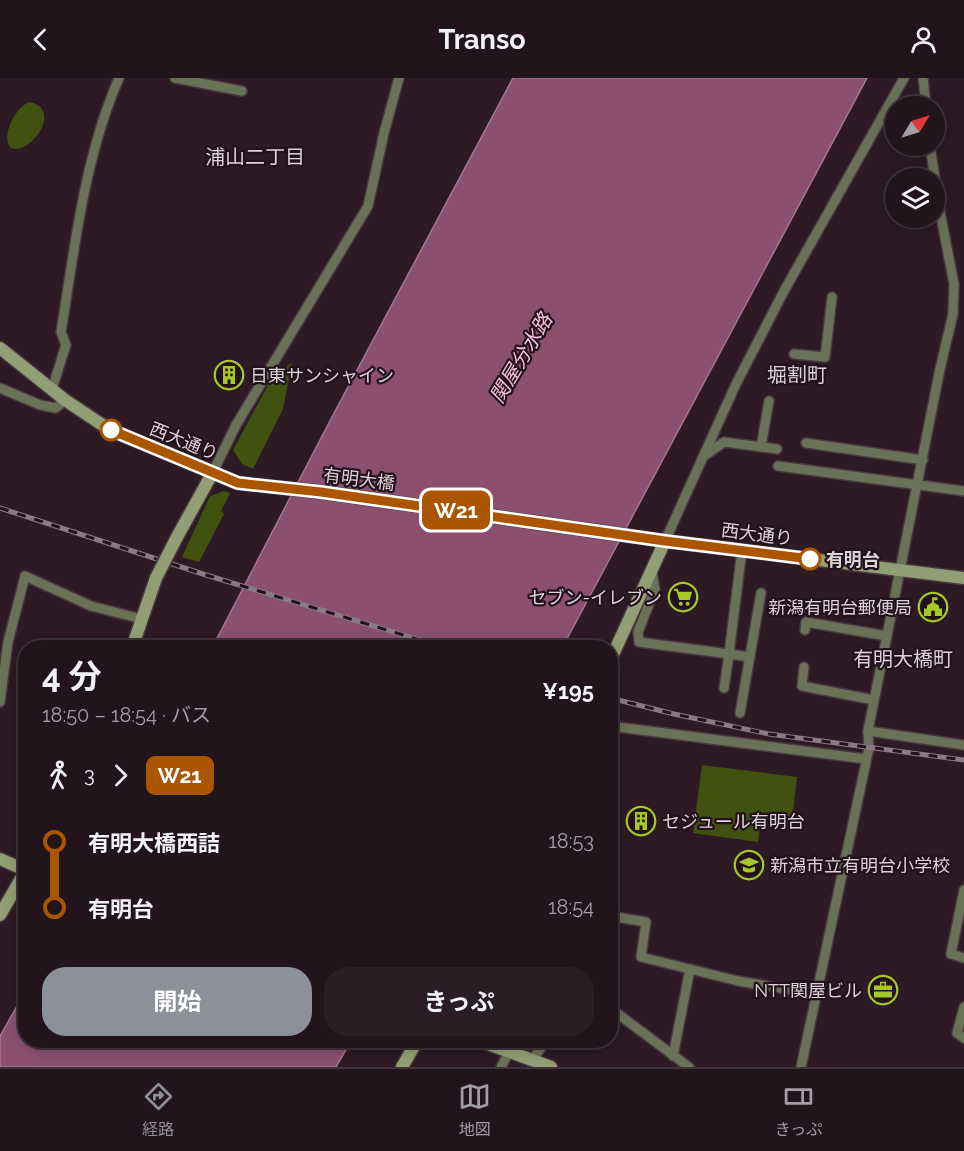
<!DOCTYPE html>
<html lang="ja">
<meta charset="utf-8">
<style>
:root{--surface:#22141b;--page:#2a1d24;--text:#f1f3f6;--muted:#a29ea3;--line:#3f333a;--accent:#8c9099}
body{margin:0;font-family:Raleway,"Noto Sans JP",sans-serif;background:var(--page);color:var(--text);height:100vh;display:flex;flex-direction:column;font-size:22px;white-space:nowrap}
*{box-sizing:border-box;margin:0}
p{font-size:20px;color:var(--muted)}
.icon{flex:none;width:33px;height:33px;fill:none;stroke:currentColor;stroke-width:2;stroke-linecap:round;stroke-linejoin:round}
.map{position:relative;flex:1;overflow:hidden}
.panel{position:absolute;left:18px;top:562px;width:600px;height:408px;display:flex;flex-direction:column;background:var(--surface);border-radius:24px;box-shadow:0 3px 15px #0003,0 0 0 2px var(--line)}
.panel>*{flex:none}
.badge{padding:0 12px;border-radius:9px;font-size:21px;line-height:39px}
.needle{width:39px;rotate:52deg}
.controls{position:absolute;left:885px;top:18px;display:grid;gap:12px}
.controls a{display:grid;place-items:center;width:60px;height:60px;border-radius:50%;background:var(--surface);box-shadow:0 3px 15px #0003,0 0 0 2px var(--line);font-size:30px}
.map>.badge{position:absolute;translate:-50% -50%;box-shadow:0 0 0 3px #fff}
.legs{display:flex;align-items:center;gap:9px;height:66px;padding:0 24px;font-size:20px}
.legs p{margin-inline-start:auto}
.summary{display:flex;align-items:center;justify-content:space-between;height:102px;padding:0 24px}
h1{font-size:33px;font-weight:700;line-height:45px}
.cta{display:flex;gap:12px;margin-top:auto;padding:12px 24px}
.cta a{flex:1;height:69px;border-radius:24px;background:var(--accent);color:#fff;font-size:24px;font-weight:700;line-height:69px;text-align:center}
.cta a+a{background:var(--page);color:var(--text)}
ul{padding:0 24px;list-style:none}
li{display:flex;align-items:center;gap:21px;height:66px;font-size:22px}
li i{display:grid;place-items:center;width:9px;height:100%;margin:0 8px;background:currentColor}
li i::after{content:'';width:15px;height:15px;margin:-8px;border:4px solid;border-radius:50%;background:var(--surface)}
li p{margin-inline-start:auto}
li:first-child i{background:linear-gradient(#0000 50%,currentColor 0)}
li:last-child i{background:linear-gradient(currentColor 50%,#0000 0)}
header{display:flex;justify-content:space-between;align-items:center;height:78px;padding:0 24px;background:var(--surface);font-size:27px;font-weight:700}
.menu{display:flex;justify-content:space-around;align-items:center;height:84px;border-top:2px solid var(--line);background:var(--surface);font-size:16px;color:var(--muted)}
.menu a{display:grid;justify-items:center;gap:3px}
.menu .current{color:var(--accent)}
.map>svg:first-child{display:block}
.green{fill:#415110}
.water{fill:#8b5070;stroke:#a4778f;stroke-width:1.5}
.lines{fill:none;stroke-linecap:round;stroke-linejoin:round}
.street-casing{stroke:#493741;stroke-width:12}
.secondary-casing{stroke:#493741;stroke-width:15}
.street{stroke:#697157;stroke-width:9}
.secondary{stroke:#929f75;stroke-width:12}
.rail-casing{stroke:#8a7a83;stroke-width:5}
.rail{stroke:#23111b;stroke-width:3;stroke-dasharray:9;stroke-linecap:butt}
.secondary-bridge-casing{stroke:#493741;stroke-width:15;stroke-linecap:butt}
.secondary-bridge{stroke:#929f75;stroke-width:12}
.line-1-casing{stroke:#fff;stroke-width:14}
.line-1{stroke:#a50;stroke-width:9}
.stop-1-dot{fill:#fff;stroke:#a50;stroke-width:3}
.labels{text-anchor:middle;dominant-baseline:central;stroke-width:4.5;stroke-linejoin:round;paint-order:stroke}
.poi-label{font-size:18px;fill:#dfd1d8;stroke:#23111b;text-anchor:start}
.street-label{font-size:18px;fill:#dfd1d8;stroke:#23111b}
.stop-label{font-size:18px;font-weight:bold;fill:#dfd1d8;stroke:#23111b;text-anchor:start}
.neighbourhood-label{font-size:20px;fill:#dfd1d8;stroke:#23111b}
.water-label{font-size:20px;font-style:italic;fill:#f8c1dd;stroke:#23111b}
</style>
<header><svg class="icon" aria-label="back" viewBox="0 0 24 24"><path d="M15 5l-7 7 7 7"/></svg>Transo<svg class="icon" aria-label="person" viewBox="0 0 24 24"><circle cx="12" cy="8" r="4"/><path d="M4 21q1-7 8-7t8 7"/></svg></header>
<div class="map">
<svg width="964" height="989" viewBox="0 0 964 989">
<rect width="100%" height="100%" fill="#2d1a24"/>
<g class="green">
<path d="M30 24C64 32 29 78 11 70 0 60 15 28 30 24Z"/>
<path d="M292 285 283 331 253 391 242 386 233 372 274 296Z"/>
<path d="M224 413 230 415 221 433 224 436 199 484 182 479 210 418Z"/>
<path d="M702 687 797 699 791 751 760 747 758 764 693 755Z"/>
</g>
<g class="water">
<path d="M513 0H867L562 570H212L333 337Z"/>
<path d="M25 914 26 963H351L336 989H0V958Z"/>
</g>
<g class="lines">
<g class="street-casing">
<g id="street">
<path d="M175 0 242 13"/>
<path d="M923 0 926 28"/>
<path d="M794 276 825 279 832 219"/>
<path d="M0 310 40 327 56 330 65 322"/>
<path d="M52 311 66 267 61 254C75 168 84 81 119 0"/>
<path d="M806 365 923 382"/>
<path d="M761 369 769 323"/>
<path d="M704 378 724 364 777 371"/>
<path d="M778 388 964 413"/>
<path d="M213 394 236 347 368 128 384 55 399 0"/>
<path d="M665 463 736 306 784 213 904 0"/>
<path d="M652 494 655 511 638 554 639 564 729 576 742 472"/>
<path d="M805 552 806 544 887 558"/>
<path d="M804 589 802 608 874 622"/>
<path d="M724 610 729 576 750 579"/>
<path d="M0 624 8 564 25 498 91 528 142 541"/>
<path d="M740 635 761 515"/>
<path d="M610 648 866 681"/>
<path d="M868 653 964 667"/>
<path d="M964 812 951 876 964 880"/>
<path d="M610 838 646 844 641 879 738 903 816 916"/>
<path d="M964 929 957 955 964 960"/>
<path d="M610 930 689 989"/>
<path d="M673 978 690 891"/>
<path d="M532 982 546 963"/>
<path d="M501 989 509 974"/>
<path d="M801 989 869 670 868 653 940 291 953 236 954 206 940 134 930 68"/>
</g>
</g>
<g class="secondary-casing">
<g id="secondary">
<path d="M0 270 65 322 110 352 238 405 321 414 665 463 964 500"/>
<path d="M177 459 213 394"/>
<path d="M132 570 156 500"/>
<path d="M610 583 665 463"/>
<path d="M0 781 25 792"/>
<path d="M0 837 26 792"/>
<path d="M480 963 551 989"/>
<path d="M402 989 417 963"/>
</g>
</g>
<use href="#street" class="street"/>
<use href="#secondary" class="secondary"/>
<g class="rail-casing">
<g id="rail">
<path d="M0 430 206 497 446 570"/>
<path d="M610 620 674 636 769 656 964 682"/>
</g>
</g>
<use href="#rail" class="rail"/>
<g class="secondary-bridge-casing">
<path id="secondary-bridge" d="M156 500 177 459"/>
</g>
<use href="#secondary-bridge" class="secondary-bridge"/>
</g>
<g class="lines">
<g class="line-1-casing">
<path id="line-1" d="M111 352 238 405 321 414 665 463 810 481"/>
</g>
<use href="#line-1" class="line-1"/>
</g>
<defs>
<g id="building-ring" transform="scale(1.5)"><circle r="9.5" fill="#23111b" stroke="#a4c825" stroke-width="1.5"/><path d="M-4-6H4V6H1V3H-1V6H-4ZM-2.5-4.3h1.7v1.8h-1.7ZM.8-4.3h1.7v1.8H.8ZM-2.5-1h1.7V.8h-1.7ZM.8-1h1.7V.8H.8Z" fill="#a4c825"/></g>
<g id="supermarket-ring" transform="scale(1.5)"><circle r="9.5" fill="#23111b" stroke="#a4c825" stroke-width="1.5"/><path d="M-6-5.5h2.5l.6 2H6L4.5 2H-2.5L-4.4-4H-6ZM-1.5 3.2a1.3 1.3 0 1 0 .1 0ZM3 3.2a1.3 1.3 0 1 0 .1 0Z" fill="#a4c825"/></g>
<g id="civic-ring" transform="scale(1.5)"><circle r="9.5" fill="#23111b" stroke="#a4c825" stroke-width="1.5"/><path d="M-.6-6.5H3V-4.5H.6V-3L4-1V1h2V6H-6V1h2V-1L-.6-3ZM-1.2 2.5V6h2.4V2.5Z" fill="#a4c825"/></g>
<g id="school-ring" transform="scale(1.5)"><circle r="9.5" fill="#23111b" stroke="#a4c825" stroke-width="1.5"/><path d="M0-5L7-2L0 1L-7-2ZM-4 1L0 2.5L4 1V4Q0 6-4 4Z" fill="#a4c825"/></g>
<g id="office-ring" transform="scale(1.5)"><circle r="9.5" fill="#23111b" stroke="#a4c825" stroke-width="1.5"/><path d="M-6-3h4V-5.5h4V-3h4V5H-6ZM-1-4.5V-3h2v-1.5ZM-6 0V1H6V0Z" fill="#a4c825"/></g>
</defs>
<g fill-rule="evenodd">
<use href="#building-ring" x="229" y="297"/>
<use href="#supermarket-ring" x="683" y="519"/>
<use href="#civic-ring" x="933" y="529"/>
<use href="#building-ring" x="641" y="743"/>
<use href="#school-ring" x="749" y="787"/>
<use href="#office-ring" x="883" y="912"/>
</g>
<g class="stop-1-dot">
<circle cx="111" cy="352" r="10"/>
<circle cx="810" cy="481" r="10"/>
</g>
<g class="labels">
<g class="poi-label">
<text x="250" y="297">日東サンシャイン</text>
<text x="662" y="519" text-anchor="end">セブン-イレブン</text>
<text x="912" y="529" text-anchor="end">新潟有明台郵便局</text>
<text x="662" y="743">セジュール有明台</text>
<text x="770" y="787">新潟市立有明台小学校</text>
<text x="862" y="912" text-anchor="end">NTT関屋ビル</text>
</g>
<g class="street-label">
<text transform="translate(184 363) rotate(22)">西大通り</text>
<text transform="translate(359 401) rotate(7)">有明大橋</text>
<text transform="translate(757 456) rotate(7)">西大通り</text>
</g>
<g class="stop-label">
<text x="826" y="481">有明台</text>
</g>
<g class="neighbourhood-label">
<text x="255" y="79">浦山二丁目</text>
<text x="797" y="297">堀割町</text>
<text x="903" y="581">有明大橋町</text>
</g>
<g class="water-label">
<text transform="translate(521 280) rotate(-59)">関屋分水路</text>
</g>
</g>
</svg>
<div class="controls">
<a><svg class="needle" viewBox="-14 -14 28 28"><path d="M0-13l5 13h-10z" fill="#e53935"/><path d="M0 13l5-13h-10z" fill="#a29ea3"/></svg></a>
<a><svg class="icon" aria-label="layers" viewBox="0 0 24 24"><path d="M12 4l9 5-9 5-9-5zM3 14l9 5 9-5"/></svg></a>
</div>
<b class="badge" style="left:456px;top:432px;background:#a50;color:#fff">W21</b>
<section class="panel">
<div class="summary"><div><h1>4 分</h1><p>18:50 – 18:54 · バス</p></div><b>¥195</b></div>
<div class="legs"><svg class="icon" aria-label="walk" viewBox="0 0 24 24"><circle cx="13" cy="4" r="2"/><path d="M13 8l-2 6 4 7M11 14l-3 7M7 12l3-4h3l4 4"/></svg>3<svg class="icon" aria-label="forward" viewBox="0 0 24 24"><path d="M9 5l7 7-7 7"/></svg><b class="badge" style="background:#a50;color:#fff">W21</b></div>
<ul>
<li><i style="color:#a50"></i><b>有明大橋西詰</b><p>18:53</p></li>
<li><i style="color:#a50"></i><b>有明台</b><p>18:54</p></li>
</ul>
<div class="cta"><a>開始</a><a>きっぷ</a></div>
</section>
</div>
<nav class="menu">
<a class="current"><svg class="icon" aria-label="directions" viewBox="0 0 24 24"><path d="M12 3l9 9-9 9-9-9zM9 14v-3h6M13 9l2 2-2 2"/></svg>経路</a>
<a><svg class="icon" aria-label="map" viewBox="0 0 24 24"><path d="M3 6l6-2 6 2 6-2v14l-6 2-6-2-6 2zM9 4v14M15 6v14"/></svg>地図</a>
<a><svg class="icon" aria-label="tickets" viewBox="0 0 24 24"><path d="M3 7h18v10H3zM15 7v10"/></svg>きっぷ</a>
</nav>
